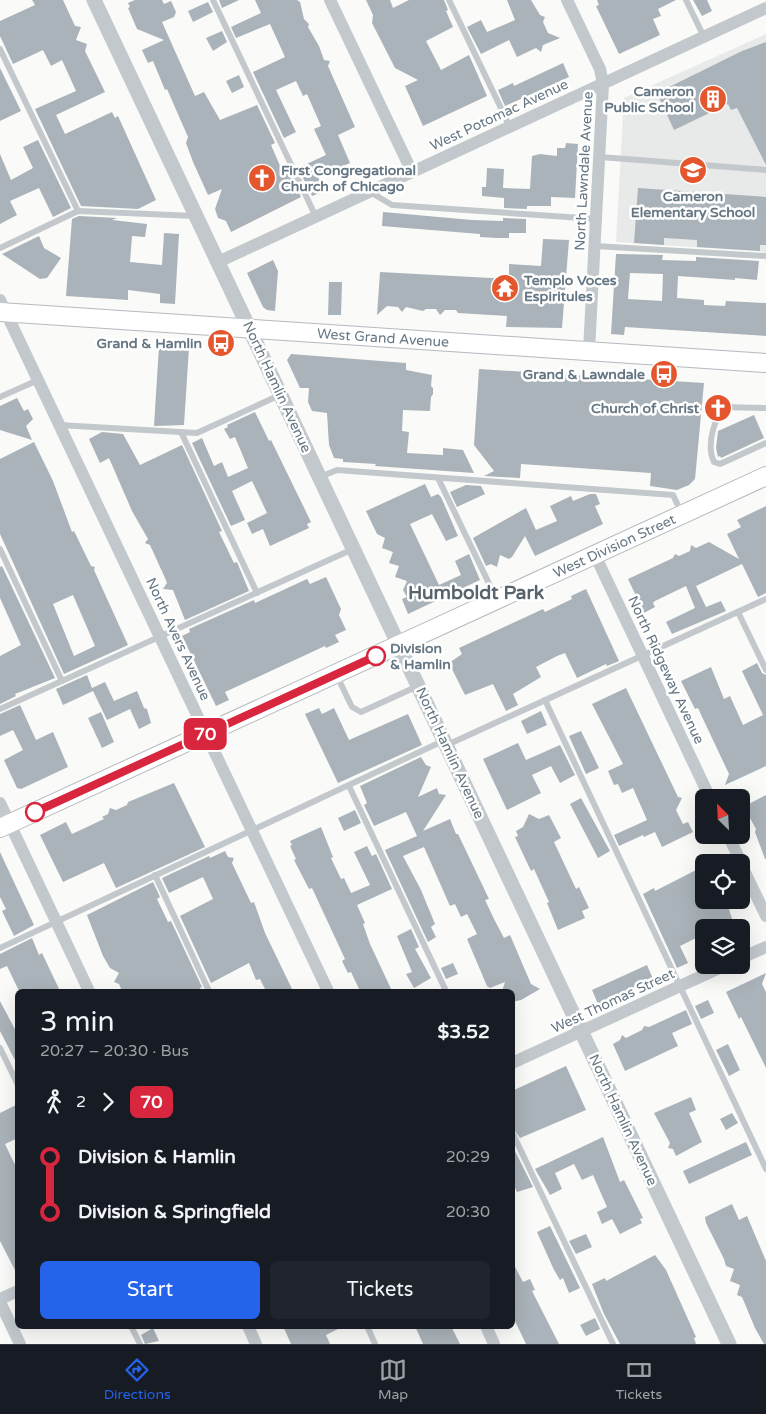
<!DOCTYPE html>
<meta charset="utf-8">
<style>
:root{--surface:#171b24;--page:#20242c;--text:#f1f3f6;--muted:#9ea1a6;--line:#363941;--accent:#2563eb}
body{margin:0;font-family:"Varela Round",sans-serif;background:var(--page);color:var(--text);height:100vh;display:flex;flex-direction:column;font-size:19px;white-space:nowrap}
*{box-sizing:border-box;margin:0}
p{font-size:16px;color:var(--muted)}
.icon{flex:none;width:28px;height:28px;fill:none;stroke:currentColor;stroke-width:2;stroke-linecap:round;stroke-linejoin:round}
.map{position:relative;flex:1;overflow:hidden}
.drawer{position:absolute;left:15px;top:989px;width:500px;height:340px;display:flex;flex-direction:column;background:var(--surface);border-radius:8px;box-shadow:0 5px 20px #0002}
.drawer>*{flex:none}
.badge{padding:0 10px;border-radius:8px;font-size:18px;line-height:32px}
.needle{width:32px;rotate:336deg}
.tools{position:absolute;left:695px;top:789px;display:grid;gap:10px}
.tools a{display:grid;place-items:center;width:55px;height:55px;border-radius:8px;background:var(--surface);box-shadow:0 5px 20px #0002;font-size:25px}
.map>.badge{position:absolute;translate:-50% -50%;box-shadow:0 0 0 2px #fff}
.legs{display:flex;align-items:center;gap:8px;height:55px;padding:0 25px;font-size:16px}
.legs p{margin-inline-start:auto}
.head{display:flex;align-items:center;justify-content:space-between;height:85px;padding:0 25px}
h1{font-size:28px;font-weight:600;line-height:38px}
.cta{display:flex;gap:10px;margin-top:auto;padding:10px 25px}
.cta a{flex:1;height:58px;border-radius:8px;background:var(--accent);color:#fff;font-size:20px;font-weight:600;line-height:58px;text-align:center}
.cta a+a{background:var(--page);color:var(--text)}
ul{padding:0 25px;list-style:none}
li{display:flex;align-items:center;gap:18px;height:55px;font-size:19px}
li i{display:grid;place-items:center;width:8px;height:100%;margin:0 6px;background:currentColor}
li i::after{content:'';width:12px;height:12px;margin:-6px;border:4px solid;border-radius:50%;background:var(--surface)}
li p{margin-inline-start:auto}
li:first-child i{background:linear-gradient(#0000 50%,currentColor 0)}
li:last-child i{background:linear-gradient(currentColor 50%,#0000 0)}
.menu{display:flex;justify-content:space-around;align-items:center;height:70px;border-top:1px solid var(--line);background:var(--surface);font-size:14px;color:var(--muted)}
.menu a{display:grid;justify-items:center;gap:2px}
.menu .on{color:var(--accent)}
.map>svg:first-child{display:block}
.built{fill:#e8e9e9}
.building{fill:#aab3b9;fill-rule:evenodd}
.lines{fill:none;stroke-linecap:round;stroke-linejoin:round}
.secondary-casing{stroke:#b3babf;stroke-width:20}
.service{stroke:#c3c8cc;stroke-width:6}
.minor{stroke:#c3c8cc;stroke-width:12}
.tertiary{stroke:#c3c8cc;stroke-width:15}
.secondary{stroke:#fff;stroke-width:18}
.line-1-casing{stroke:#fff;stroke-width:11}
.line-1{stroke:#d7263d;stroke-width:8}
.stop-1-dot{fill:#fff;stroke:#d7263d;stroke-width:2.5}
.labels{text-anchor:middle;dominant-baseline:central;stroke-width:5;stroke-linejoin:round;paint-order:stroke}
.poi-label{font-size:14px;font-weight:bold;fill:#657683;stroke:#fff;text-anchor:end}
.street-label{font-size:14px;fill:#657683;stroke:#fff}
.stop-label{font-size:14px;font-weight:bold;fill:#657683;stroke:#fff;text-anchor:start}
.district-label{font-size:19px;font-weight:bold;fill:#57646e;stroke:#fff}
</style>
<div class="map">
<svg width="766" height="1344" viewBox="0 0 766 1344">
<rect width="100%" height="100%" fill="#fafaf8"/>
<path class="built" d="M766 34V252L616 242 624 98Z"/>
<g class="building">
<path d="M32 0H63L75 26 81 27 76 40 87 44 85 51 105 92 56 115 65 134 112 112 115 118 118 116 156 200 138 209 81 206 35 109 76 91 62 60 51 66 43 50 13 64 0 36V21L35 5Z"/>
<path d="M135 0H162L164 4 171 1 176 12 174 17 162 22 195 96 204 92 220 120 257 105 275 143 271 145 284 175 289 172 301 197 231 232 226 221 218 218 215 209 222 189 208 195 193 162 186 143 188 137 167 89 165 90 153 61 148 63 142 50 164 40 137 29 128 8 130 7 128 3Z"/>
<path d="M219 0H239L222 8Z"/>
<path d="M255 0H297L300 2 304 19 309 24 308 27 319 46 324 60 330 61 328 66 355 127 338 135 350 163 318 177 325 191 312 196 298 168 326 155 314 129 321 126 307 94 303 96 296 81 276 90 296 132 284 138 253 72 285 57 270 24 236 38 231 27 261 13Z"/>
<path d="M366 0H390L393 8 409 0H444L448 10 446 11 453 27 426 41 441 70 469 55 487 96 423 126 405 86 418 80 395 68 372 23 373 15Z"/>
<path d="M507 0H531L540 15 545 17 543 22 548 33 560 38 543 45 541 52 536 48 517 57 509 40 481 54 467 27 481 20 487 32 515 20Z"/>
<path d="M597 0H676L658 9 661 16 653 19 660 35 619 54 596 6 599 5Z"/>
<path d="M693 0H707L712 11 702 16Z"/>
<path d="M208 2 213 12 193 22 188 11Z"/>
<path d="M222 31 227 42 213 51 206 38Z"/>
<path d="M766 42V165L737 108 731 110 728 104 674 130 657 93 742 51Z"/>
<path d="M563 63 569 77 505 106 498 90 513 83 514 86Z"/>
<path d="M0 68 21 111 0 121Z"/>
<path d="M239 75 244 87 232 93 226 81Z"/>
<path d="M38 140 71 208 53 217 39 188 10 201 17 215 0 224V154L11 180 33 168 23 147Z"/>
<path d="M566 143 578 144 575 198 551 197V206H527V209L504 208V198L482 196V187H486L487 168 504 169 503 188 530 189 532 156 540 154 557 156V148H565Z"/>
<path d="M638 188 766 197V245H760V251L697 247V240L664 238V245L634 243Z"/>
<path d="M383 212 472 220 503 221V218L526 219V233H509V238H496L480 237V234L382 226Z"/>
<path d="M79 216 117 218 112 220 147 224 145 237 132 236 130 262 162 265 164 233 179 234 175 304 160 303V294L128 290V300L66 296 72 219Z"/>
<path d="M39 236 44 248 61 258 47 278 40 279 2 254Z"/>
<path d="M543 239 569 240 562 328 506 327 507 316 458 313 456 310H445L440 315 436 309H426L423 311 406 307 402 312 398 307 387 306 377 315 380 272 509 279V264L541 266Z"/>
<path d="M616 254 663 255 662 260 696 261V257L759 261 757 280 735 278V280L678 276 677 298 704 300V305L725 306 726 301 766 303V336L625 327 624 335 611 334ZM630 273 663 274 662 301 628 299Z"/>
<path d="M273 260 278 271 275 311 267 310 263 307 247 273Z"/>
<path d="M329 282H342L341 315H328Z"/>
<path d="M159 346 189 347 184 425 154 426Z"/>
<path d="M291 354 406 363V370L432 375 431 386 433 388V394L431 397 430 411 403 410 402 431 409 432 407 453 443 455V448L463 450 474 473 375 466 376 464 343 462V459L334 458 329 445 327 413 312 411 308 402 309 388H300L287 360Z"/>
<path d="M479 369 704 383 695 479 689 485 677 490 650 486 651 473 521 464 520 478 484 476 494 471 474 445Z"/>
<path d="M17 398 24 411 28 409 33 419 26 426 32 440 0 430V406Z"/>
<path d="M255 412 269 441 271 440 311 522 307 524 309 528 270 546 263 529 252 534 247 523 267 513 252 481 232 491 245 520 231 526 192 443 202 438 214 466 222 462 228 477 248 468 235 437 230 439 224 429 228 427 227 425Z"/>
<path d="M754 415 764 438 721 458 720 456 718 457 716 448 718 431Z"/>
<path d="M102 432 123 434 140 465 182 445 222 531 219 532 234 563 237 562 249 591 185 620 173 590 163 589 167 583 165 578 150 545 145 543 148 539 132 511 109 458 100 463 89 439Z"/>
<path d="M34 442 53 481 72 532 74 531 91 566 95 567 94 570 128 645 64 674 0 534V459ZM73 595 95 646 74 656 53 604Z"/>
<path d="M425 484 431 497 438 494 441 497 458 536 446 541 432 514 410 524 439 585 461 575 455 561 469 554 480 580 408 614 402 599 407 597 403 590 407 581 395 577 399 566 389 563 393 552 382 548 385 538 377 534 366 511Z"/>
<path d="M466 485 481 486 485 494 457 507 450 492Z"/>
<path d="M590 494H596L600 504 595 506 603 524 535 556 525 536 512 557 509 559 500 555 497 567 491 564 486 566 473 538 526 508 536 530 557 521 550 506 571 496 573 501Z"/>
<path d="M766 506V593L758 597 742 564 696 586 706 607 721 601 726 611 672 634 666 622 695 608 686 586 655 601 653 603 655 607 644 613 628 579 673 558 675 554 679 556 690 551 691 545 696 548 709 542 739 559 727 534 741 527 737 520Z"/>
<path d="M2 566 55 678 15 694 16 696 0 704V656L21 645 0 598V567Z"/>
<path d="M326 577 341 609 339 615 346 630 335 635 339 642 326 648 325 646 225 692 229 700 216 706 182 636 190 632 189 629 254 600 255 603 307 579 310 584Z"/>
<path d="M586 589 619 661 607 666 606 664 577 678 565 653 557 656 536 667 541 677 513 694 518 705 506 711 493 684 465 695 449 663 462 654 459 648 543 609 545 612 572 599 571 596Z"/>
<path d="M757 663 762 673 766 675V766L725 785 729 774 704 721 698 708 695 709 681 681 711 667 724 699 730 696 743 725 763 715 742 671Z"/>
<path d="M87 675 92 688 105 682 114 701 137 691 144 708 147 709 151 723 139 729 130 709 107 720 93 691 63 705 56 689Z"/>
<path d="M626 688 678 797 682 798 676 810 683 824 688 822 693 832 662 847 655 832 644 837 643 835 619 846 614 835 647 820 633 788 622 793 618 784 614 785 608 771 623 764 592 704Z"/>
<path d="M20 705 36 740 53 732 68 767 21 789 17 788 4 760 23 750 13 730 0 736V714Z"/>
<path d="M319 708 322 714 334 708 349 740 408 714 422 745 338 783 305 714Z"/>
<path d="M541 711 547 725 527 734 521 721Z"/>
<path d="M101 712 114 742 102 748 88 718Z"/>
<path d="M581 731 599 768 586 774 569 736Z"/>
<path d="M518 743 526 760 560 745 575 775 560 783 551 766 532 775 541 793 507 810 483 759Z"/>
<path d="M421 757 426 765 431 767 418 797 437 788 439 794 446 795 423 831 450 819 456 834H458L489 899 485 900 495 921 504 938 510 935 531 984 540 989 521 1000 512 1002V991H502L505 982 490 988 487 986 467 939 477 934 467 914 461 917 455 904 450 906 424 847 403 856 421 890 435 924 431 927 436 937 428 942 385 850 417 836 406 812 374 826 364 805 367 803 360 786Z"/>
<path d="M174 783 205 847 116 888 104 863 63 882 40 835 66 822 72 834 104 819 102 817 108 814 110 808 116 810 127 805 128 802Z"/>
<path d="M766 795V859H765L755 832 756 829 750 818 743 816 747 810 745 806Z"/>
<path d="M581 798 610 851 598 858 570 804Z"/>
<path d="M355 810 361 823 344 831 338 818Z"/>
<path d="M529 814 539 819 549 815 561 838 554 842 576 889 579 887 589 908 582 911 585 918 558 930 547 903 549 902 534 869 531 871 515 837 518 836 516 831 523 827Z"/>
<path d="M321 827 333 857 331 858 341 879 344 878 351 893 370 885 354 852 367 846 372 856 376 854 392 889 357 905 365 923 363 924 370 944 392 991H360L351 972 348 973 342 961 345 959 312 888 309 889 294 860 296 859 290 846 292 845 290 841Z"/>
<path d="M225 851 228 857 234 858 232 863 251 903 254 902 265 933 293 991H266L260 979 256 980 249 963 211 983 180 916 213 899 203 877 169 893 162 878 209 856 210 858Z"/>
<path d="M0 852 34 925 14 936 2 911 6 909 0 897Z"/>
<path d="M704 866V900H726L735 928H704V934L680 946 688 963 677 968 643 894 654 888 655 891Z"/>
<path d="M153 882 160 897 157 899 168 922 171 921 202 987 200 988 201 991H122L119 984 114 982 119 973 110 968 103 956 87 915Z"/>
<path d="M411 929 419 947 415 949 431 978 414 988 406 974 412 972 397 936Z"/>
<path d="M32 938 39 955 42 953 60 991H19L7 966 0 969V954Z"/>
<path d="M453 963 458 974 446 979 441 968Z"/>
<path d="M647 965 653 979 598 1004 592 990Z"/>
<path d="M766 973 762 984 766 992V1068L741 1017 739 1019 726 992Z"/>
<path d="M708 1000 714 1013 701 1019 695 1006Z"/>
<path d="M0 1001 18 1035V1066L0 1031Z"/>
<path d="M686 1010 692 1024 672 1033 678 1046 625 1071 613 1044 620 1040 622 1035 626 1038 642 1030 644 1026 649 1027Z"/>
<path d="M728 1044 740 1070 729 1076 716 1050Z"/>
<path d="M566 1066 586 1110 520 1138 512 1127V1091Z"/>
<path d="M691 1097 696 1110 689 1113 702 1142 676 1156 673 1149 668 1148 670 1143 654 1113Z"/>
<path d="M18 1104V1138L5 1144 18 1171V1276L0 1241V1113Z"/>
<path d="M732 1113 738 1123 726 1130 720 1119Z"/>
<path d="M603 1137 620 1182 624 1180 643 1218 640 1219 642 1223 620 1234 612 1219 602 1224 597 1212 607 1207 593 1175 582 1180 574 1164 555 1173 562 1189 550 1195 535 1169Z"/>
<path d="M746 1142 752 1155 689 1184 683 1171Z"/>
<path d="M512 1145 533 1187 517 1192 512 1181Z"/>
<path d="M732 1204 739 1220 747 1216 766 1261V1344H764L755 1328 742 1297 737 1295 740 1285 730 1281 734 1269 726 1266 724 1259 706 1223 705 1217Z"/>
<path d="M550 1226 580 1288 569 1293 563 1278 560 1280 554 1270 537 1232Z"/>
<path d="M586 1234 592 1247 576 1254 569 1241Z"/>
<path d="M655 1255 666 1270 696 1337 694 1338 696 1344H620L604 1314 592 1284 605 1278 606 1281Z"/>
<path d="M512 1261 523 1282 530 1279 535 1290 532 1291 559 1344H526L512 1315Z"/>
<path d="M595 1318 600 1329 586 1336 580 1325Z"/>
<path d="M283 1326H344L326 1335 330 1344H291Z"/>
<path d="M415 1326H451L460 1344H423Z"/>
<path d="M153 1328 159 1341 145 1344 141 1335Z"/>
</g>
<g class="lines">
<g class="secondary-casing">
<g id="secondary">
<path id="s1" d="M0 312 766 363"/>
<path id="s2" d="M0 828 766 476"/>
</g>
</g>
<g class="service">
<path d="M213 0 316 217"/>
<path d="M449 0 510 127"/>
<path d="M686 0 704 37"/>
<path d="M0 49 78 211"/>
<path d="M600 157 766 170"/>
<path d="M370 192 392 205 597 219"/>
<path d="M595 246 766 256"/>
<path d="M0 248 78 211 195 216"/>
<path d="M0 397 38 380"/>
<path d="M766 408 722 407C714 423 706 445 714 462L720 464 766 443"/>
<path d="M59 425 197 433 280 395"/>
<path d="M181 432 257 593"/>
<path d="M320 477 337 470 673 495 682 514"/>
<path d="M438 478 496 598"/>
<path d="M0 549 62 681"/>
<path d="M738 612 766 670"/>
<path d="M337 676 352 707 361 712 418 686"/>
<path d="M545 700 766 1169"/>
<path d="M0 709 353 549"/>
<path d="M447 745 766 599"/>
<path d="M349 786 446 991"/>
<path d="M155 875 209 991"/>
<path d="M0 948 443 741"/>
<path d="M0 1048 18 1085"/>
<path d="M512 1132 613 1344"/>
<path d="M131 1326 140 1344"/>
<path d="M367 1326 375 1344"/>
</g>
<g class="minor">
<path d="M330 0 412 172"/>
<path d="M567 0 600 69 603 84 589 351"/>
<path d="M218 262 766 8"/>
<path d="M0 300 328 991"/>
<path d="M595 555 710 798"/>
<path d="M0 803 89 991"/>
<path d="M728 835 741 862"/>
<path d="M741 864 766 916"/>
<path d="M741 958 766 947"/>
<path d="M512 1063 726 965"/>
<path d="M0 1299 18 1291"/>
<path d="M0 1302 20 1344"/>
<path d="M248 1326 256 1344"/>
<path d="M486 1326 494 1344"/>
</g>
<path class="tertiary" d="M94 0 729 1344"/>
<use href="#secondary" class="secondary"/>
</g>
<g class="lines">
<g class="line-1-casing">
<path id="line-1" d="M35 812 376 656"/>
</g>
<use href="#line-1" class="line-1"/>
</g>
<defs>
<g id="building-disc" transform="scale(1.4375)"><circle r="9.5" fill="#e4572e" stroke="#fff"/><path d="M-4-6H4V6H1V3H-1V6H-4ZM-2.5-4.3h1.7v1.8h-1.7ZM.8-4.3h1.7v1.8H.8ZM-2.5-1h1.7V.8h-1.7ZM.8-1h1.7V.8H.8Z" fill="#fff"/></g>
<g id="school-disc" transform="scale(1.4375)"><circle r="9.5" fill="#e4572e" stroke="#fff"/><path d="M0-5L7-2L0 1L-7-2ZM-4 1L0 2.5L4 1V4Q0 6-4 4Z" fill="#fff"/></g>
<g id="church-disc" transform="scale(1.4375)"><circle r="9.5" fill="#e4572e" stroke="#fff"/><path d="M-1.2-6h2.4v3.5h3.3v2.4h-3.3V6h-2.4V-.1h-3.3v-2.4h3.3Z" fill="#fff"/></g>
<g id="temple-disc" transform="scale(1.4375)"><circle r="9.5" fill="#e4572e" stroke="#fff"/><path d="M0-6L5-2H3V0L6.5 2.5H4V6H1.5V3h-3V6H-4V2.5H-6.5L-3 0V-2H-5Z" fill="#fff"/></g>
<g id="bus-disc" transform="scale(1.4375)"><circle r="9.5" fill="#e4572e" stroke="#fff"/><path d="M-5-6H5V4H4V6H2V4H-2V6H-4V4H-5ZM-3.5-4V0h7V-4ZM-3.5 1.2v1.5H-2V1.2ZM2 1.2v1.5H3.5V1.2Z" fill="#fff"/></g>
</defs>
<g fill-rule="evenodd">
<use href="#building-disc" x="713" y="99"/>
<use href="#school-disc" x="693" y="170"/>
<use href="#church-disc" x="262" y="178"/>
<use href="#temple-disc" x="505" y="288"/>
<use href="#bus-disc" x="221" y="343"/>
<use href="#bus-disc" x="664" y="374"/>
<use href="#church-disc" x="718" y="408"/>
</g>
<g class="stop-1-dot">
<circle cx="376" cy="656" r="9"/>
<circle cx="35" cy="812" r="9"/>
</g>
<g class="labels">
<g class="poi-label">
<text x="694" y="91">Cameron<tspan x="694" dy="16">Public School</tspan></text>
<text x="281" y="170" text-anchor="start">First Congregational<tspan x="281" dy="16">Church of Chicago</tspan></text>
<text x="693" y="196" text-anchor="middle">Cameron<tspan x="693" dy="16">Elementary School</tspan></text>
<text x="524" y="280" text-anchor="start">Templo Voces<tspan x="524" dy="16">Espiritules</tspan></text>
<text x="202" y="343">Grand &amp; Hamlin</text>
<text x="645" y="374">Grand &amp; Lawndale</text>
<text x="699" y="408">Church of Christ</text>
</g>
<g class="street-label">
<text transform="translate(499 115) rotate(-25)">West Potomac Avenue</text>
<text transform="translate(584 171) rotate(-87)">North Lawndale Avenue</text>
<text stroke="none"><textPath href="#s1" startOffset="384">West Grand Avenue</textPath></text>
<text transform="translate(277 387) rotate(65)">North Hamlin Avenue</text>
<text stroke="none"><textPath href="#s2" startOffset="676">West Division Street</textPath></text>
<text transform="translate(178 639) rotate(65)">North Avers Avenue</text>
<text transform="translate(666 670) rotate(65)">North Ridgeway Avenue</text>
<text transform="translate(450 753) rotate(65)">North Hamlin Avenue</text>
<text transform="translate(613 1001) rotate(-25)">West Thomas Street</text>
<text transform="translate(623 1120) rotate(65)">North Hamlin Avenue</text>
</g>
<g class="stop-label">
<text x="390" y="648">Division<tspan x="390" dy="16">&amp; Hamlin</tspan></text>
</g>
<g class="district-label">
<text x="476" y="593">Humboldt Park</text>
</g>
</g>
</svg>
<div class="tools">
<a><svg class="needle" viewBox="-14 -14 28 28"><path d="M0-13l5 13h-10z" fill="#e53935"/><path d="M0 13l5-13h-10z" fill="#9ea1a6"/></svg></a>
<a><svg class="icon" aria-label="locate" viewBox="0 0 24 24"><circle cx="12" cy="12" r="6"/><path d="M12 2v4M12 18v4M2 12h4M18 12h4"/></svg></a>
<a><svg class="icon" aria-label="layers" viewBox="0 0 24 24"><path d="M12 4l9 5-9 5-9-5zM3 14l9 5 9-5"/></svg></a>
</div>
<b class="badge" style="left:205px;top:734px;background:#d7263d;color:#fff">70</b>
<section class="drawer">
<div class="head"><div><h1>3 min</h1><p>20:27 – 20:30 · Bus</p></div><b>$3.52</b></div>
<div class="legs"><svg class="icon" aria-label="walk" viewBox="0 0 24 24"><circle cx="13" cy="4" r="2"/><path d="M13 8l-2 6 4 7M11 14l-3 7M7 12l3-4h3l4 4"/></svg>2<svg class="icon" aria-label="forward" viewBox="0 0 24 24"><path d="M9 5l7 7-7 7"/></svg><b class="badge" style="background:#d7263d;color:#fff">70</b></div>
<ul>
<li><i style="color:#d7263d"></i><b>Division &amp; Hamlin</b><p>20:29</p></li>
<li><i style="color:#d7263d"></i><b>Division &amp; Springfield</b><p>20:30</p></li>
</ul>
<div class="cta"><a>Start</a><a>Tickets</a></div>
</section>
</div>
<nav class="menu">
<a class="on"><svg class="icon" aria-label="directions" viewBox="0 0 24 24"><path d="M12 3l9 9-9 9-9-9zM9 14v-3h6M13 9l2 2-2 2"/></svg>Directions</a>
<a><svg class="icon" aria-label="map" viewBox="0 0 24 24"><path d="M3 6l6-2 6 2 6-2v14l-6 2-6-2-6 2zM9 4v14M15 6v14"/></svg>Map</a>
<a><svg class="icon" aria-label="tickets" viewBox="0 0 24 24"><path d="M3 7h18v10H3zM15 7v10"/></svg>Tickets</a>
</nav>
